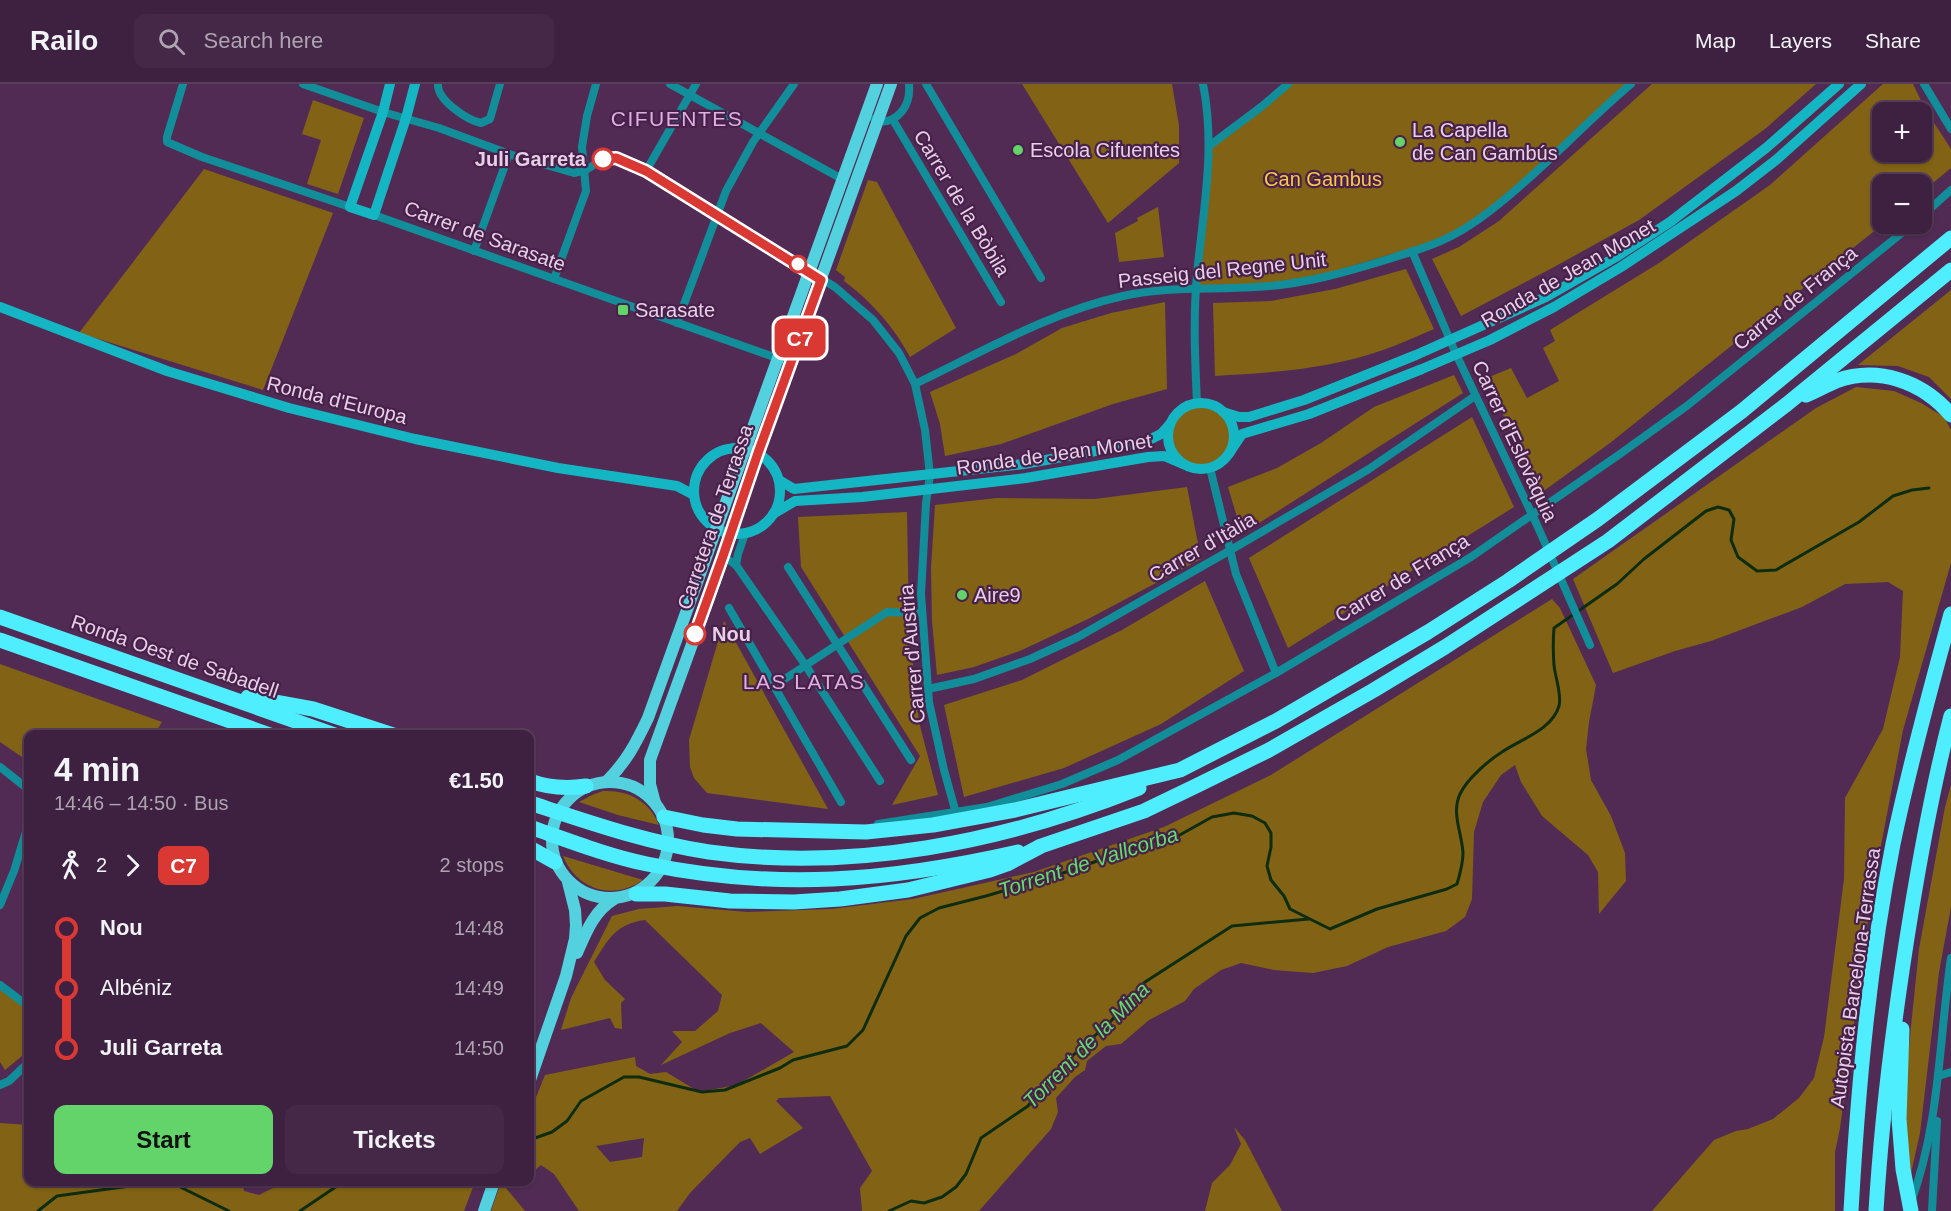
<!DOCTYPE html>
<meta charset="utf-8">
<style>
:root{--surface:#3e2040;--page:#452847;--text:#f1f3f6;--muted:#ada3b1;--line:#573e59;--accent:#62d469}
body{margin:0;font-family:Arial,sans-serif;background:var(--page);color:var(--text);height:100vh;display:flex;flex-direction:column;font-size:22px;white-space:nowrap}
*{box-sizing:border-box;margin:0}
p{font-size:20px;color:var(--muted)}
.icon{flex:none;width:33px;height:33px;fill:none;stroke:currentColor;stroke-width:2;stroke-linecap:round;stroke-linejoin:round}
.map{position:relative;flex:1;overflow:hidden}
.drawer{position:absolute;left:24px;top:646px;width:510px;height:456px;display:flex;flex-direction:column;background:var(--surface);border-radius:12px;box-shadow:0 2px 4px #0004,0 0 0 2px var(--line)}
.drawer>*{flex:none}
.badge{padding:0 12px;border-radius:9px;font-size:21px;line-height:39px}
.tools{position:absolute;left:1872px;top:18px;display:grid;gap:12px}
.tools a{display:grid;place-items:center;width:60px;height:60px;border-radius:12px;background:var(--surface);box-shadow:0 2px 4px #0004,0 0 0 2px var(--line);font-size:30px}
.map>.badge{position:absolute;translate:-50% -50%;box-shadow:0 0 0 3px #fff}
.legs{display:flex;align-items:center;gap:9px;height:66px;padding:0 30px;font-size:20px}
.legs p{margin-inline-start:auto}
.head{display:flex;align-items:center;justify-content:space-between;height:102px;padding:0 30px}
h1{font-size:33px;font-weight:600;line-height:45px}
.button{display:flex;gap:12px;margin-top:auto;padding:12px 30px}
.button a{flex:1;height:69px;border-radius:12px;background:var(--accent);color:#111;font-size:24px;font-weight:600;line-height:69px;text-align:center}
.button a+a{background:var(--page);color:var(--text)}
ul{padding:0 30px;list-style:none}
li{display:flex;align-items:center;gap:21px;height:60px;font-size:22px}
li i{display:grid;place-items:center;width:9px;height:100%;margin:0 8px;background:currentColor}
li i::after{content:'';width:15px;height:15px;margin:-8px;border:4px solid;border-radius:50%;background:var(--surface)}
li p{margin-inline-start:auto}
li:first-child i{background:linear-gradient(#0000 50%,currentColor 0)}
li:last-child i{background:linear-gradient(currentColor 50%,#0000 0)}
header{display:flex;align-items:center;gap:36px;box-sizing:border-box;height:84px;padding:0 30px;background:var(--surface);border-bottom:2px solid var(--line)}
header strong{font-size:28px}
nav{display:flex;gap:33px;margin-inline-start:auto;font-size:21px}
.search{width:420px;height:54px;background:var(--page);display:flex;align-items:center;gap:15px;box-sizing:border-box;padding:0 21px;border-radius:12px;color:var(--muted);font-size:22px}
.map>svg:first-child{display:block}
.green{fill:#826315;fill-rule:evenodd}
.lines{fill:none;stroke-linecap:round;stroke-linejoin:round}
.stream{stroke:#0e2d10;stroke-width:3}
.street{stroke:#118e99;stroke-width:8}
.secondary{stroke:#15b6c4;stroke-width:10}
.primary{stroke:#54d1df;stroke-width:12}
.highway{stroke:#4feefe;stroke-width:15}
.line-1-casing{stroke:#fff;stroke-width:14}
.line-1{stroke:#da3832;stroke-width:9}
.poi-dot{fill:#62d469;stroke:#47214a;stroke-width:2}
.stop-1-dot{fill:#fff;stroke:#da3832;stroke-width:3}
.labels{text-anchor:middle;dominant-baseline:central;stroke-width:4.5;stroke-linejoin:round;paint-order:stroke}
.poi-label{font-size:20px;fill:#e7cfe8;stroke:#47214a;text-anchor:start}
.stop-label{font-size:20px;font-weight:bold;fill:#e7cfe8;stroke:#47214a;text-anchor:end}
.park-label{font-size:20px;fill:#fcc648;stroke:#47214a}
.street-label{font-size:20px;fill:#e7cfe8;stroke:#47214a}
.neighbourhood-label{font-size:21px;letter-spacing:1.5px;fill:#deafe1;stroke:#47214a}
.water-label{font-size:21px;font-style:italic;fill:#64dc6b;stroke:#47214a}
</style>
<header>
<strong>Railo</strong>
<div class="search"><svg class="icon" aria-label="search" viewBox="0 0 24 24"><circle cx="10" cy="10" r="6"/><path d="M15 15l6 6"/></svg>Search here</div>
<nav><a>Map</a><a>Layers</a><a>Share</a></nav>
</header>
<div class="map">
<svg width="1951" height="1127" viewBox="0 0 1951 1127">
<rect width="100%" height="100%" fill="#522b55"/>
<g class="green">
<path d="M1022 0H1172L1179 42V79L1108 139Z"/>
<path d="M1288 0H1631L1523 100 1449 153 1291 200 1196 206 1209 62Z"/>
<path d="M1652 0H1816L1765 45 1639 136 1554 183 1461 232 1432 175 1459 163 1499 137Z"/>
<path d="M1883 0H1913L1925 25 1951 65V84L1922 108V100H1882L1883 140 1610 359 1538 411 1487 294 1511 284 1527 314 1559 297 1543 264 1555 257 1550 246 1659 179 1770 101ZM1922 28V68H1882V28Z"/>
<path d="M313 16 364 34 338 110 307 100 321 56 302 50Z"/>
<path d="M204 85 333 129 263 306 79 249Z"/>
<path d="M868 96 877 98 956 244 910 273C894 243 871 217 844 197L845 193 836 186Z"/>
<path d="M1158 123 1164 173 1119 178 1115 149 1138 137 1137 134Z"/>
<path d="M1406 185 1434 245C1417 252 1400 260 1383 266 1329 285 1271 289 1215 292L1213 219 1271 217 1335 205Z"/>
<path d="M1951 206V315L1929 293 1898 282 1858 281Z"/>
<path d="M1165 218 1167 305 1113 320 1001 360 945 372 940 340 930 308 1016 270 1062 244 1111 229Z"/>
<path d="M1454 291 1463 309 1242 450 1228 403 1277 384 1321 359 1374 323Z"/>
<path d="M1856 303 1894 307 1921 319 1944 333 1951 346V479L1903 646 1871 814 1840 1044 1835 1068V1127H1652L1714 1056 1736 1047 1748 1045 1773 1035 1799 1014 1814 994 1824 953 1844 795 1845 714 1883 645 1900 573 1903 507 1888 498 1845 500 1802 523 1767 536 1711 557 1675 567 1613 589 1573 495 1816 324Z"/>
<circle cx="1201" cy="352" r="29"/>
<path d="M1472 333 1514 423 1288 564 1249 474Z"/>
<path d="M1187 403 1201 475 1090 534 1022 566 974 583 937 591 932 537 931 484 935 421 997 414 1095 415Z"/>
<path d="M907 428 909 544 919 638 938 711 892 721 920 672 801 483 798 433Z"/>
<path d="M1205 497 1244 587 1161 640 1064 684 964 713 944 621 1022 596 1122 546Z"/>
<path d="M1552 515 1560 524 1596 601 1589 638 1586 665 1591 696 1611 732 1625 769 1626 797 1599 830 1598 788 1588 771 1542 732 1521 698 1515 681 1501 691 1483 718 1474 748 1472 815 1465 833 1446 847 1388 863 1347 882 1313 889 1274 886 1241 879 1221 886 1194 905 1185 917 1149 936 1121 960 1106 962 1087 977 1085 986 1075 993 1056 1014 1058 1028 1051 1045 979 1127H862L860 1104 872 1087 830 1012 779 1014 776 1017 803 1044 760 1070 750 1054 740 1058 690 1109 677 1127H579L554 1090 541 1081 530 1090V1028L545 991 635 973 636 982 650 990 666 988 699 1008 737 1001 794 968 761 939 730 949 661 981 682 958 672 947H695L718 927 722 911 645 836C616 840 609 854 594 878L605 896 625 915 621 919 622 945 615 944 610 934 561 946 571 914 612 832 639 825 677 822 747 828 831 825 913 815 1034 788 1164 743 1271 691ZM644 1054 642 1073 610 1078 596 1062Z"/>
<path d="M724 537 828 725 707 709 694 694 690 683 689 656Z"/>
<path d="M0 580 162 638 157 646 171 651H28V677L0 658Z"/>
<path d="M1951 701V823L1939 888 1920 1049 1909 1098 1902 1030 1919 865 1945 723Z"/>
<path d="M603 707C629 706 649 717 659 741L618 731 579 718 592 711Z"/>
<path d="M563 772 643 796C613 817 577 806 563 772Z"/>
<path d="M0 905 28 925V967L5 986 0 978Z"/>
<path d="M0 1039 28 1041V1098H242L244 1107 259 1111 285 1098H475L464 1127H0Z"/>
<path d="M1234 1043 1245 1056 1282 1127H1205L1212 1099 1230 1081 1241 1060Z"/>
<path d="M501 1098 525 1127H491Z"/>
</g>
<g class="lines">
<g class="stream">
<path d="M530 1053 535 1054 552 1048 567 1037 581 1017 624 993H639L702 1008 725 1006 780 984 793 976 847 962 863 946 906 852 920 834 939 824 986 812 1063 789 1154 757H1169L1212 733 1234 729 1252 732 1265 739 1271 749V763L1267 782 1271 796 1284 812 1290 825 1330 845 1377 825 1447 805 1457 800C1460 790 1463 780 1463 769 1462 749 1451 729 1460 710 1467 695 1489 676 1502 668 1521 655 1552 646 1559 622 1562 610 1555 593 1554 581 1553 568 1553 556 1554 544L1617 500 1644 475 1706 427 1718 423 1729 426 1734 435 1731 456 1738 473 1757 487 1776 486 1859 438 1893 412 1912 406 1929 404"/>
<path d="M170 1098 229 1127"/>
<path d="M38 1127 57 1112 159 1098"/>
<path d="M300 1127 343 1098"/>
<path d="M889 1127 911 1117 924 1119 942 1113 956 1103 966 1090 981 1054 1028 1022 1059 984 1111 937 1145 898 1232 842 1309 835"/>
</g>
<g class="street">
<path d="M183 0 167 53V58L202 73 350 123"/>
<path d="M303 0 383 28 439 44 509 70 574 89 586 86 603 75 616 74 646 87 835 203 873 236 899 269 915 300 925 346 930 391 926 419 921 510 929 618 944 686 956 729"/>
<path d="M438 0C437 16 467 36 481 39L490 35 500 0"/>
<path d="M670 0 842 95"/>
<path d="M926 0 1041 194"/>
<path d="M1924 0 1951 45"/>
<path d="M874 35 877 38C899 39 911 21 909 0"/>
<path d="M893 36 1001 218"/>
<path d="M1209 62 1261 23 1288 0"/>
<path d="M646 87 696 0"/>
<path d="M374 131 791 279"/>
<path d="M1922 132 1951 106"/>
<path d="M474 167 509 70"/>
<path d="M1412 167 1456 270 1537 441 1590 561"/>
<path d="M554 195 586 107 582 63 587 32 596 0"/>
<path d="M677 239 726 107 753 58 794 0"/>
<path d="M915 300C982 268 1050 228 1123 212 1166 202 1211 206 1255 203 1302 201 1347 188 1392 174 1410 168 1430 163 1447 154 1467 145 1484 132 1500 119 1546 82 1586 38 1631 0"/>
<path d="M1197 319C1195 276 1193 233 1197 191 1203 126 1216 65 1203 0"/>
<path d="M1210 384 1236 490 1276 589"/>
<path d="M723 472 736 481 806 582 880 697"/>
<path d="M736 481 738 470 745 450"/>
<path d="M788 483 911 676"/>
<path d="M729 524 841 718"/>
<path d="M774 602 887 528 922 529"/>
<path d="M928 605 974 595 1030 575 1078 553 1229 467 1369 385 1475 312"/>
<path d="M0 683 28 705"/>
<path d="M878 740 987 723 1062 700 1118 676 1276 589 1471 473 1620 370 1688 321 1913 140"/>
<path d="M0 821 14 787 28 741"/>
<path d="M0 901 28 922"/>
<path d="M1938 992 1951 988"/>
<path d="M0 1001 9 997 28 979"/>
<path d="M1911 1118C1940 1040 1939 955 1951 874"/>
<path d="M1932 1127 1937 1037"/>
</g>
<g class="secondary">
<path d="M390 0 383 28 350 123 374 131 406 34 415 0"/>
<path d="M0 223 167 287 289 324 415 355 558 384 677 402 694 411"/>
<circle cx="1201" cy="352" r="33"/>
<path d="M1223 328 1239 333H1249L1304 316 1416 271 1546 213 1616 173 1670 138 1766 64 1839 0"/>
<circle cx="737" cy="407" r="43"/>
<path d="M1230 368 1242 350 1309 330 1422 285 1490 256 1554 223 1621 183 1736 107 1776 76 1861 0"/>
<path d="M779 396 794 405 1024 380 1145 358 1161 350 1170 340"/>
<path d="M773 430 795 417 862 413 1026 394 1148 373 1164 372 1183 380"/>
</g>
<g class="primary">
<path d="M607 697C627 677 636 659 648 634L877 0"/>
<circle cx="610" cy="756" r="58"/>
<path d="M655 719 650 700V676L716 494 758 369 891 0"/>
<path d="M577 869C586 848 594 827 614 815"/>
<path d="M530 996 566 892 575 855 576 841 575 826 568 798"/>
<path d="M484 1127 494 1098"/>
</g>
<g class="highway">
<path d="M1806 311C1816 307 1826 301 1836 297 1878 282 1922 297 1951 331"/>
<path d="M0 533 335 651"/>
<path d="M0 556 270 651"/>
<path d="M248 613 313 625 393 651"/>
<path d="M530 697C549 704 566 705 586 702"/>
<path d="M530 719C588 738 648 759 709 768 854 788 1004 758 1139 704"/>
<path d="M664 733 703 741 737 745 866 748 933 741 1015 726 1180 686 1276 637 1428 548 1508 497 1598 435 1742 327 1951 154"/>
<path d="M530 743C567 756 608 772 647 780 776 807 890 797 1018 768"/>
<path d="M530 764 555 778"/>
<path d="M636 810H665L730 817 794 818 840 815 908 806 990 786 1007 780 1041 762 1144 727 1200 700 1269 666 1374 606 1445 563 1608 457 1787 320 1951 186"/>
<path d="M1902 945 1899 1035 1903 1085 1911 1127"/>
<path d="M1851 1127C1858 1004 1869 881 1893 760 1909 683 1930 606 1951 530"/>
<path d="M1876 1127C1882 1027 1895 927 1911 829 1922 762 1934 697 1951 632"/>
</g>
</g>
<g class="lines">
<g class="line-1-casing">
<path id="line-1" d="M603 75 616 74 646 87 821 196 758 369 723 472 695 550"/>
</g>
<use href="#line-1" class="line-1"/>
</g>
<g class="poi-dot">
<circle cx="1400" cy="58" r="6"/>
<circle cx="1018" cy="66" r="6"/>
<rect x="617" y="220" width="12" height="12" rx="3"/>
<circle cx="962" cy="511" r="6"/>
</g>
<g class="stop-1-dot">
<circle cx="603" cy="75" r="10"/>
<circle cx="798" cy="180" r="8"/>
<circle cx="695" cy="550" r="10"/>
</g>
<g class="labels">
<g class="poi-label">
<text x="1412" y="46">La Capella<tspan x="1412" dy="23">de Can Gambús</tspan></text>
<text x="1030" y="66">Escola Cifuentes</text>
<text x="635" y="226">Sarasate</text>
<text x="974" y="511">Aire9</text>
</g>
<g class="stop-label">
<text x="586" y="75">Juli Garreta</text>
<text x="712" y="550" text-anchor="start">Nou</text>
</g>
<g class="park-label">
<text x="1323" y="95">Can Gambus</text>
</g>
<g class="street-label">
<text transform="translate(962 119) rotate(59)">Carrer de la Bòbila</text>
<text transform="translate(485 152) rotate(20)">Carrer de Sarasate</text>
<text transform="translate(1222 186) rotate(-6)">Passeig del Regne Unit</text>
<text transform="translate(1568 189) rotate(-30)">Ronda de Jean Monet</text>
<text transform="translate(1795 214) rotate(-39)">Carrer de França</text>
<text transform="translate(337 316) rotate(14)">Ronda d'Europa</text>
<text transform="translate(1515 357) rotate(65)">Carrer d'Eslovàquia</text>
<text transform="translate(1054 370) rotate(-8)">Ronda de Jean Monet</text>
<text transform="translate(715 433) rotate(-71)">Carretera de Terrassa</text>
<text transform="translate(1202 463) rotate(-30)">Carrer d'Itàlia</text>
<text transform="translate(1402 494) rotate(-31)">Carrer de França</text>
<text transform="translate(912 570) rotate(-95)">Carrer d'Austria</text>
<text transform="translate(175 572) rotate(19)">Ronda Oest de Sabadell</text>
<text transform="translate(1855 894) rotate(-82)">Autopista Barcelona-Terrassa</text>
</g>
<g class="neighbourhood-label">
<text x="677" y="34">CIFUENTES</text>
<text x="804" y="597">LAS LATAS</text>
</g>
<g class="water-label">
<text transform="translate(1088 778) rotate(-18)">Torrent de Vallcorba</text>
<text transform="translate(1086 961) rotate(-45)">Torrent de la Mina</text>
</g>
</g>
</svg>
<div class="tools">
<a>+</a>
<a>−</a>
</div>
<b class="badge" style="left:800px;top:254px;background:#da3832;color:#fff">C7</b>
<section class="drawer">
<div class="head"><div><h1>4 min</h1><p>14:46 – 14:50 · Bus</p></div><b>€1.50</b></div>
<div class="legs"><svg class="icon" aria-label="walk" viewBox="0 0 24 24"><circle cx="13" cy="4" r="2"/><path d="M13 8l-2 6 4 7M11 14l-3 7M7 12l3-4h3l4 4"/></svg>2<svg class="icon" aria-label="forward" viewBox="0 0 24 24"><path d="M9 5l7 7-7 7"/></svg><b class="badge" style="background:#da3832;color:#fff">C7</b><p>2 stops</p></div>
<ul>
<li><i style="color:#da3832"></i><b>Nou</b><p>14:48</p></li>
<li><i style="color:#da3832"></i><span>Albéniz</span><p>14:49</p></li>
<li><i style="color:#da3832"></i><b>Juli Garreta</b><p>14:50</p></li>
</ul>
<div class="button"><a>Start</a><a>Tickets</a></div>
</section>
</div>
